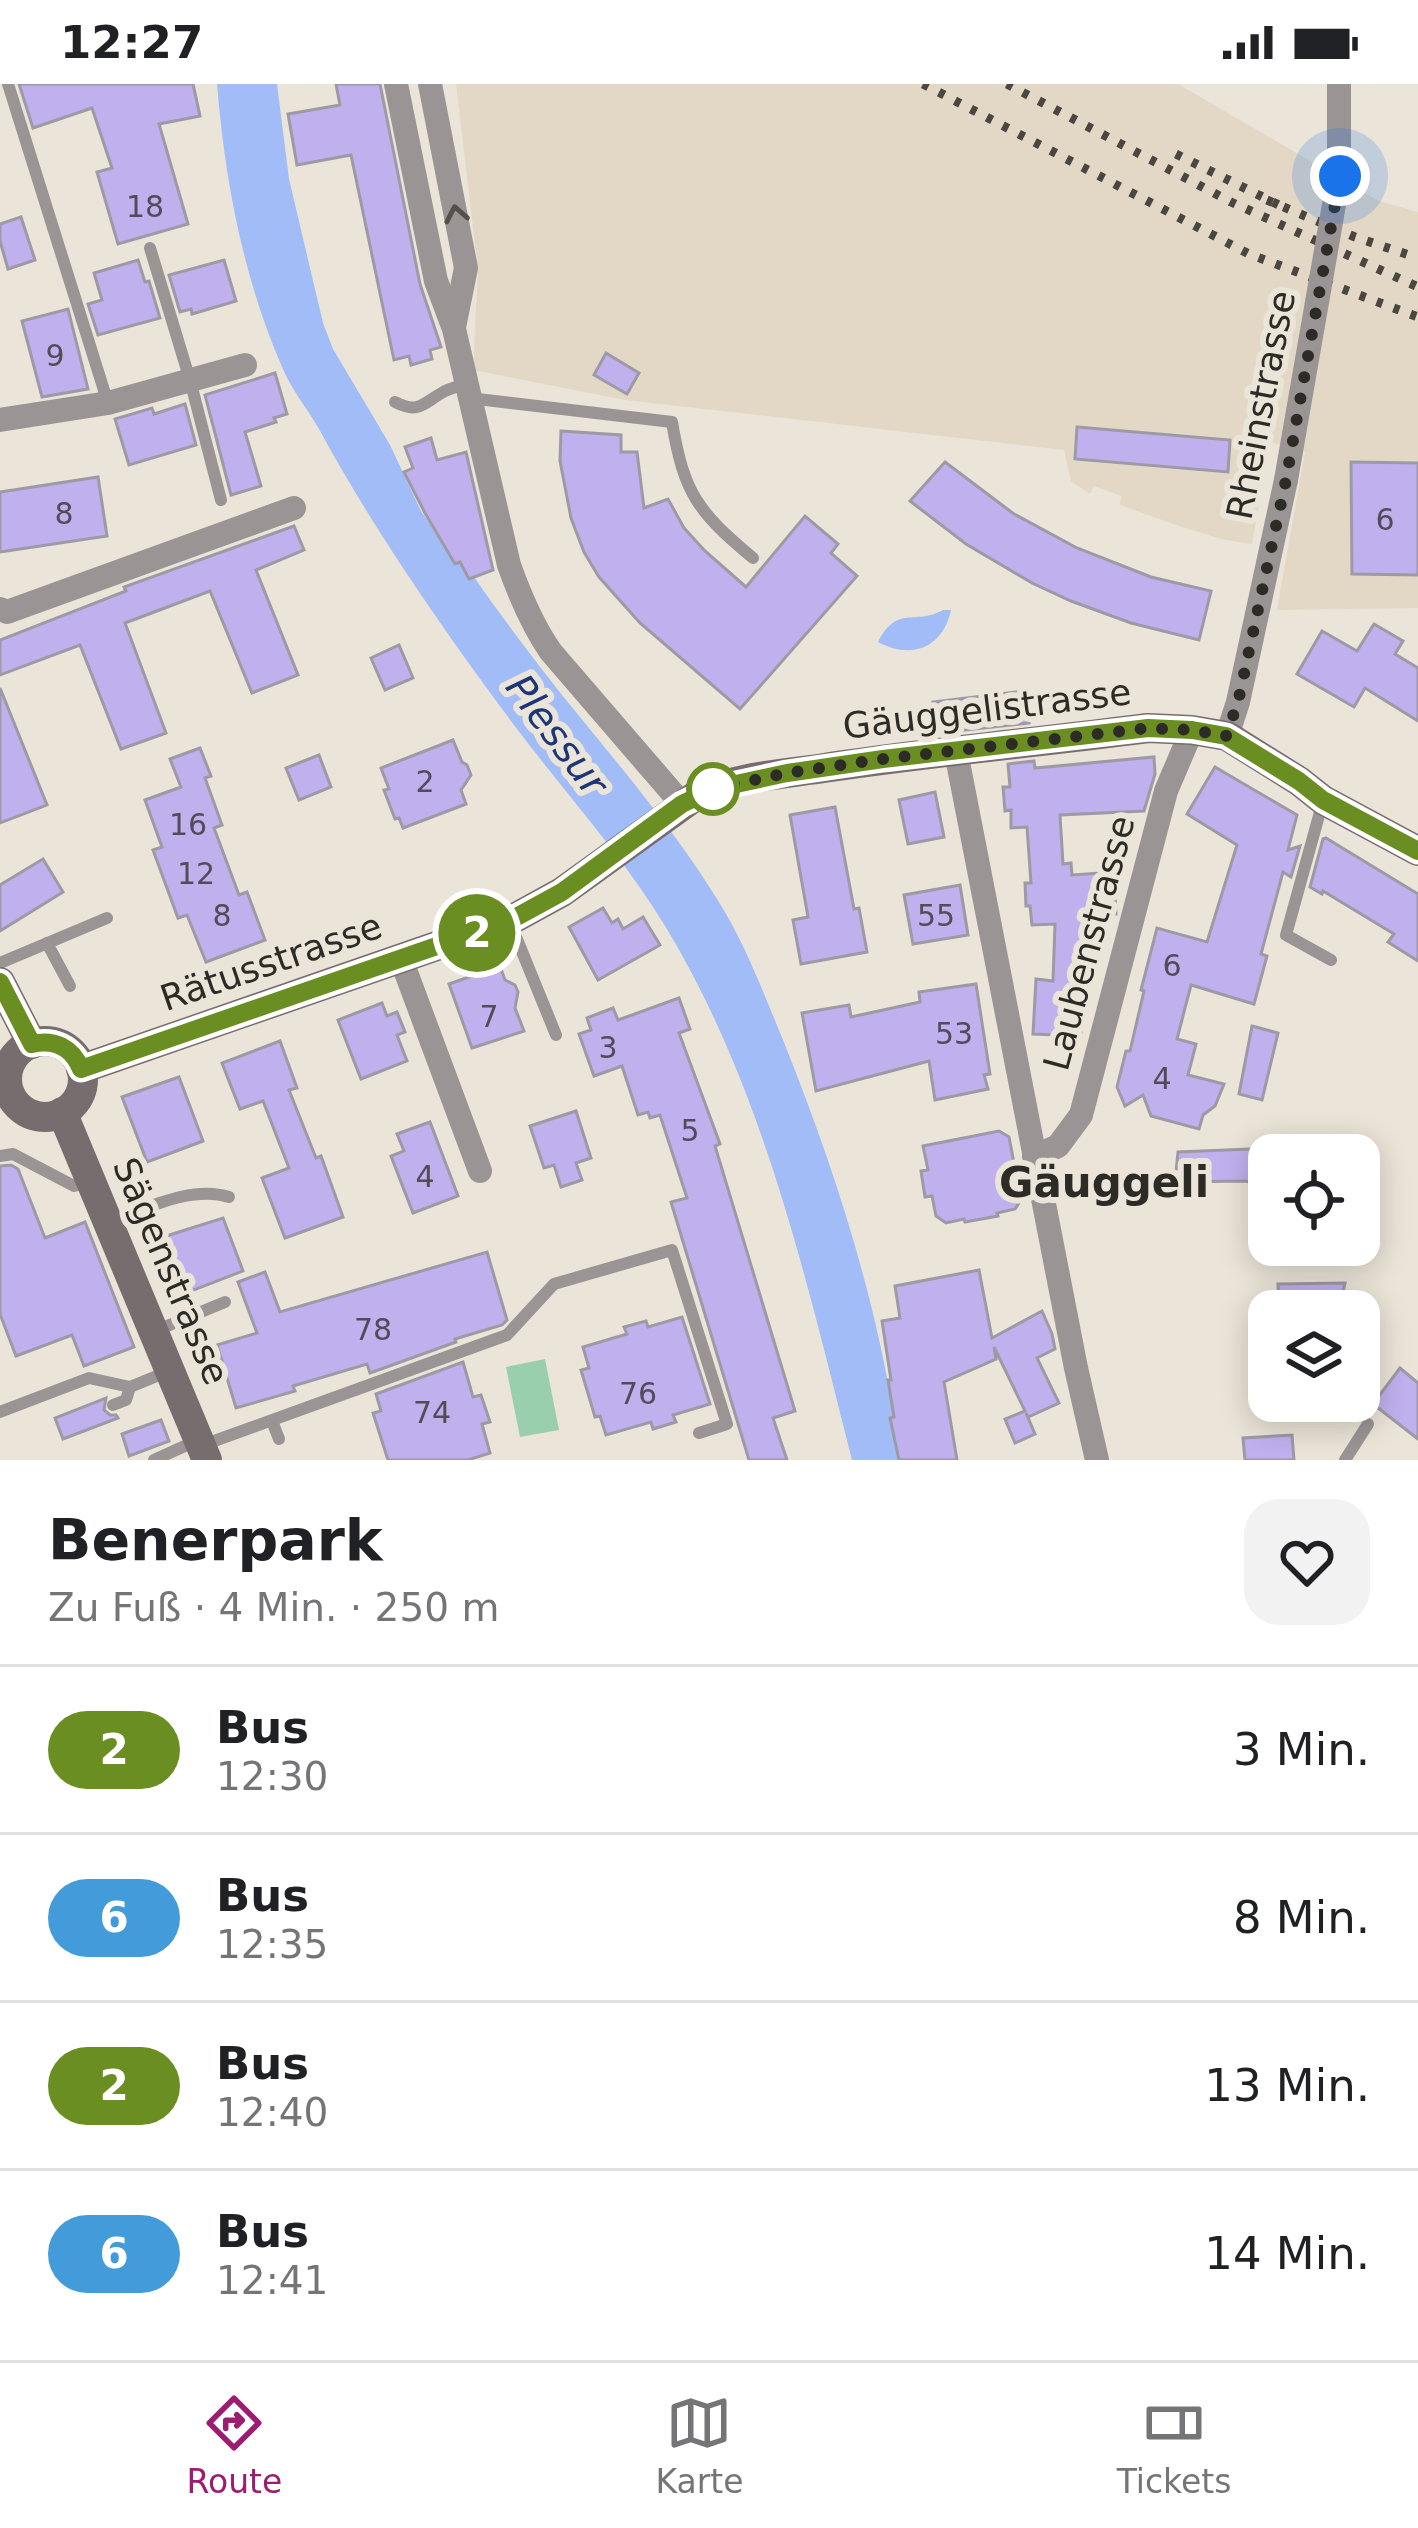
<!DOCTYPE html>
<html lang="de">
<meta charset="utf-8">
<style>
:root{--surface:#fff;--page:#f2f2f2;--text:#202124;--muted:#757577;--line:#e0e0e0;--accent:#9c1c71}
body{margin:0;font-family:"DejaVu Sans",sans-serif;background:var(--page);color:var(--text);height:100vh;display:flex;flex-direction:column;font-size:45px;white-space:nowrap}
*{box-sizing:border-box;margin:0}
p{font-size:39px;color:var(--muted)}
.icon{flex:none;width:66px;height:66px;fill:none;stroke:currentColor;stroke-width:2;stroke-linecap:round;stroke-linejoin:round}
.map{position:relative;height:1376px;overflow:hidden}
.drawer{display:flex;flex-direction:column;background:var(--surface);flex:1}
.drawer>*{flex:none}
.badge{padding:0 24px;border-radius:39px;font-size:42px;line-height:78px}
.fabs{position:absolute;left:1248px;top:1050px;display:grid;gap:24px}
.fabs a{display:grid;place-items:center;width:132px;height:132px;border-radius:24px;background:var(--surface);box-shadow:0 6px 30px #0003;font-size:60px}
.you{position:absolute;width:60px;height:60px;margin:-30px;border:9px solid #fff;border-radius:50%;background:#1a73e8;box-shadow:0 0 0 18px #1a73e833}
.map>.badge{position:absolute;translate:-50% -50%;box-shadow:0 0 0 6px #fff}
.round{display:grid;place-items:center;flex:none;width:126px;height:126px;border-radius:36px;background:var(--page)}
.head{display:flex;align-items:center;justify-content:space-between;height:204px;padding:0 48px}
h1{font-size:57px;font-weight:800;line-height:90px}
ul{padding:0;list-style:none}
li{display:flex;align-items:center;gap:36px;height:168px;padding:0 48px;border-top:3px solid var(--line)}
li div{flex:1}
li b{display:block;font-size:45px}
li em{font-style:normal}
li .badge{min-width:132px;font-weight:700;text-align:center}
.status{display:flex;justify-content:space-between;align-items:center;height:84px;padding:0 60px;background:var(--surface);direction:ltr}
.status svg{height:33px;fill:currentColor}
.dock{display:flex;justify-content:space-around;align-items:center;height:168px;border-top:3px solid var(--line);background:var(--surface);font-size:33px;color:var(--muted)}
.dock a{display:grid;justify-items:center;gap:6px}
.dock .selected{color:var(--accent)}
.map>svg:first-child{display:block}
.built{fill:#e3d8c6}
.green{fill:#99cfad}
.water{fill:#a1bcf6}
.building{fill:#c1b0ee;stroke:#9d9aa6;stroke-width:3}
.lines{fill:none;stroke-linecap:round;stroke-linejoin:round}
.lane{stroke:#9b9494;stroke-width:12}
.street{stroke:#9b9494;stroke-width:24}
.secondary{stroke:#776d6e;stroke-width:30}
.rail{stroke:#4a4741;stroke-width:9;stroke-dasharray:6 12;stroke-linecap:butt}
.street-bridge{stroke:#9b9494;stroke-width:24}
.oneway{stroke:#54504c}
.line-casing{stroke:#fff;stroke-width:27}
.line{stroke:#6b8e23;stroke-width:18}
.walk{stroke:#2d2b26;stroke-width:12;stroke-dasharray:0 21.6}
.stop-dot{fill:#fff;stroke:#6b8e23;stroke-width:6}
.labels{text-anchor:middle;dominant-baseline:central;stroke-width:12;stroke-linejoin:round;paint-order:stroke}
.number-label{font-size:30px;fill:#524c58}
.street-label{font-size:36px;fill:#2d2b26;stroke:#ebe4d8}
.water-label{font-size:39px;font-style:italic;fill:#1c3678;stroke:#ebe4d8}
.quarter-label{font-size:42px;font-weight:bold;fill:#2d2b26;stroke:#ebe4d8}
</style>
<div class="status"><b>12:27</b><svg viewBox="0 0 49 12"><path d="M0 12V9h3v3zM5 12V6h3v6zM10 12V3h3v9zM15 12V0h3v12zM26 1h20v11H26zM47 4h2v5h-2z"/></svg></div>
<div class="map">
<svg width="1418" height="1376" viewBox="0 0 1418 1376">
<rect width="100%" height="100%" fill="#ebe4d8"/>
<path class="built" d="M456 0H1178L1379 117 1418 128V524L1277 526 1305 368 1270 358 1252 460 1221 455 1179 442 1120 421 1121 412 1094 402 1090 410 1071 397 1064 366 625 316 473 286 478 186Z"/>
<path class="green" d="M545 1275 559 1346 520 1353 506 1283Z"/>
<g class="water">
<path d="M217 0H277L289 95 323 239 333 265 390 361 421 427 452 472 459 471C491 519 526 565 562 611 616 678 672 742 717 815 745 859 763 908 783 956 832 1078 873 1203 894 1333L890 1335 899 1376H852C806 1195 764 1007 667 845 623 772 565 709 514 641 444 547 375 448 319 345 307 324 291 305 282 283 243 193 225 97 217 0Z"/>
<path d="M943 526H951C943 564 911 576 878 558 898 520 914 542 943 526Z"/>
</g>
<g class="building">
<path d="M19 0H193L200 32 159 40 188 140 118 160 97 88 112 84 92 24 33 44Z"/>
<path d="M336 0H380L420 200 441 263 430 266 432 275 411 281 409 272 394 276 351 71 297 81 288 30 340 21Z"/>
<path d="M21 133 35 176 8 185 0 157V140Z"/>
<path d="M138 176 145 198 149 197 160 234 98 251 88 220 102 216 94 189Z"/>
<path d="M224 176 236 217 192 230 191 225 180 228 169 191Z"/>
<path d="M68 225 88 305 42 313 22 237Z"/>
<path d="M606 269 639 289 627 310 594 291Z"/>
<path d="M275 289 287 330 274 334 276 338 245 348 261 402 231 411 205 311Z"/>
<path d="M185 320 196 361 129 381 115 335 152 324 154 330Z"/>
<path d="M1077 343 1230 356 1228 388 1075 375Z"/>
<path d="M561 347 621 351V368H637L644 424 668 415 684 444 705 467 746 503 805 432 838 460 831 469 857 492 740 625 640 539 599 493 584 468 571 434 560 377Z"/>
<path d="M431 354 437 376 466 368 493 486 469 495 460 478 455 480 425 429 404 388 413 384 405 363Z"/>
<path d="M945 378 1014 430 1077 464 1151 493 1211 507 1199 556 1131 539 1071 517 1032 499 966 460 910 417Z"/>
<path d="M1351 378 1418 379V491L1352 490Z"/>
<path d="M98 393 107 452 0 468V408Z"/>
<path d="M294 442 304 466 256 486 298 591 252 609 210 507 125 539 166 649 121 665 80 561 0 591V556L126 507 124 503Z"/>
<path d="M1374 540 1403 557 1395 570 1418 584V637L1365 604 1354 623 1297 590 1322 547 1357 567Z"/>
<path d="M399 561 413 594 385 606 371 574Z"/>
<path d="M0 604 47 721 0 739Z"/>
<path d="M1025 607 1029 639 937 649 933 618Z"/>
<path d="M453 656 462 678 467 681 471 691 461 706 466 720 403 744 399 734 395 735 384 706 389 705 381 684Z"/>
<path d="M200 664 211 692 205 694 222 741 214 744 239 811 247 808 265 856 206 878 187 831 178 834 153 766 162 763 145 716 181 703 170 675Z"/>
<path d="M319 671 331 703 299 716 286 684Z"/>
<path d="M1154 673 1155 690 1144 727 1060 731 1063 780 1071 779 1072 791 1114 788 1116 830 1083 832 1081 952 1033 950 1036 895 1053 897 1055 840 1032 841 1030 822H1026L1025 799H1031L1027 743 1011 744V726L1005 727 1003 703H1010L1008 680 1034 677 1035 684Z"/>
<path d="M1215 683 1297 731 1288 766 1300 762 1291 793 1283 788 1261 870 1267 872 1254 920 1191 901 1177 955 1196 960 1188 991 1224 1000 1215 1022 1203 1031 1199 1045 1151 1032 1143 1011 1125 1022 1117 1003 1126 967H1130L1144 907 1141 906 1157 844 1207 858 1237 761 1187 730Z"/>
<path d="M935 708 944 753 908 760 899 716Z"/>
<path d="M835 723 854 825 859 824 867 868 801 880 793 836 808 833 790 731Z"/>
<path d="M1326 754 1418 810V877L1388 858 1394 850 1323 807 1322 810 1310 803 1323 755Z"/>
<path d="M43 775 63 808 0 847V801Z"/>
<path d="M960 801 968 851 913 860 904 811Z"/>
<path d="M603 824 612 839 618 835 623 845 643 833 660 861 598 896 569 843Z"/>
<path d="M500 882 505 896 515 901 518 908 515 924 524 947 472 964 449 900Z"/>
<path d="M976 900 990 990 984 991 988 1005 935 1016 929 977 816 1007 802 929 849 921 851 933 920 918 919 908Z"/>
<path d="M679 914 690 945 679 949 720 1060 715 1062 795 1327 773 1334 787 1376H749L671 1118 687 1114 660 1031 650 1034 648 1028 638 1031 622 982 594 992 579 950 591 946 587 934 613 924 618 936Z"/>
<path d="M382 919 387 932 397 928 405 948 397 951 407 977 361 995 338 936Z"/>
<path d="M1252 942 1278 949 1262 1016 1239 1010Z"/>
<path d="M280 957 297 1004 289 1006 316 1074 321 1072 343 1133 285 1154 262 1094 289 1084 263 1017 240 1025 222 979Z"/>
<path d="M179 993 203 1057 147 1078 122 1013Z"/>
<path d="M576 1027 591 1074 576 1079 582 1096 561 1103 554 1081 544 1084 530 1042Z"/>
<path d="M430 1038 458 1112 413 1129 391 1072 404 1067 397 1050Z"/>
<path d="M999 1047 1009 1053 1021 1116 1015 1125 997 1129 998 1132 965 1138 964 1135 946 1139 936 1132 932 1112 925 1113 921 1087 928 1086 923 1062Z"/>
<path d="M1250 1065 1269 1068V1102L1245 1097 1175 1098 1178 1068Z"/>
<path d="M11 1081 18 1085 45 1154 85 1138 134 1263 84 1282 72 1251 16 1272 0 1230V1082Z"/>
<path d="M223 1134 243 1187 173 1214 180 1191 163 1153Z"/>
<path d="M487 1168 507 1236 502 1241 455 1255 456 1258 370 1289 367 1280 293 1302 295 1307 236 1324 217 1261 257 1249 238 1198 265 1188 280 1228Z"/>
<path d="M979 1186 992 1254 1042 1227 1052 1250 1055 1265 1037 1274 1059 1319 1028 1333 1026 1329 1035 1350 1015 1359 1005 1335 1025 1327 994 1263 996 1275 944 1298 957 1376H899L890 1334 894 1333 888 1296H891L882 1237 900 1234 895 1202Z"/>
<path d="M1345 1199 1339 1227H1279L1278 1200Z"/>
<path d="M682 1233 710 1320 673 1331 676 1338 653 1345 651 1338 606 1351 600 1332 595 1333 581 1286 589 1284 583 1263 627 1250 624 1243 646 1237 648 1243Z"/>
<path d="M463 1278 473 1313 481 1311 490 1338 482 1340 490 1369 468 1376H388L373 1329 381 1327 376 1310Z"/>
<path d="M1400 1284 1418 1299V1355L1373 1320Z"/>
<path d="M106 1314 104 1326 110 1331H116L118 1334 63 1355 55 1334Z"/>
<path d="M161 1336 169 1357 129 1372 122 1350Z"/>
<path d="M1292 1351 1294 1376H1245L1243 1354Z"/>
</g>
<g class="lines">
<g class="lane">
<path d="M8 0 108 319"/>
<path d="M150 164 190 296 221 416"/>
<path d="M469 314 672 338C684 410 698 428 753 474"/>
<path d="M395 318C420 331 424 318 445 307 451 304 460 302 466 300"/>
<path d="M1323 717 1286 851 1331 876"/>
<path d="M510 838 556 951"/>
<path d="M47 859 70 902"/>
<path d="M0 879 107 834"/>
<path d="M0 1072 13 1070 74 1102 91 1098"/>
<path d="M110 1137C146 1125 191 1101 229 1113"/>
<path d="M155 1247 225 1218"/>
<path d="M113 1321 126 1316 130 1303 169 1287"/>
<path d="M0 1328 89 1294 130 1303"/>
<path d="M272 1337 279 1355"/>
<path d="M203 1361 507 1251 554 1200 672 1166 727 1340 699 1349"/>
<path d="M154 1376 198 1356"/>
<path d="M1345 1376 1368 1340"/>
</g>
<g class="street">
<path d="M396 0 436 197 454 245 509 481C520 512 532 541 551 568L682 720"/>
<path d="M430 0 466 184 454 243"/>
<path d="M1339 0V92"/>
<path d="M0 336 108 319 245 281"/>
<path d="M0 525 7 528 294 424"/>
<path d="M1227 652 1238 618 1286 396"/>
<path d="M956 668 1076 1284 1097 1376"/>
<path d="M401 875 480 1087"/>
<path d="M1034 1073 1058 1062 1081 1031 1166 707 1192 646"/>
</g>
<g class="secondary">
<path d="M0 898 32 960"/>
<circle cx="45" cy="995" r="38"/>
<path d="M81 985 509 837 562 808 697 711C734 693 783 690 824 684 932 668 1040 658 1148 644L1192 646 1227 652 1299 697 1323 716 1418 767"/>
<path d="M62 1028 207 1376"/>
</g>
<g class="rail">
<path d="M923 0 1249 170 1418 233"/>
<path d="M1007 0 1231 118 1418 203"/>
<path d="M1176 70 1283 123"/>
<path d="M1267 116 1355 153 1418 174"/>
</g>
<path class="street-bridge" d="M1286 396 1339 92"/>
</g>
<defs><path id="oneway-chevron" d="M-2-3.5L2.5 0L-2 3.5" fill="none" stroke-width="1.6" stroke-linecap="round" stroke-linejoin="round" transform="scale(3)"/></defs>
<use class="oneway" href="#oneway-chevron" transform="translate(456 130) rotate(-101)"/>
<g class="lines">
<g class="line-casing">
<path id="line" d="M0 898 32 960C54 955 72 963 81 985L509 837 562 808 682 720 713 705 787 689 883 675 1148 644 1192 646 1226 652 1299 697 1323 716 1418 767"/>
</g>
<use href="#line" class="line"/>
<path class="walk" d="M713 705 787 689 883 675 1148 644 1192 646 1226 652 1238 618 1286 396 1340 92"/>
</g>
<circle class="stop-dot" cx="713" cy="705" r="24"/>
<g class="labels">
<g class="number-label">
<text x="145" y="122">18</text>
<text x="55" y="271">9</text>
<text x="64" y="429">8</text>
<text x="1385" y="435">6</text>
<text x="425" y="697">2</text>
<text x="188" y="740">16</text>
<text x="196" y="789">12</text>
<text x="222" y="831">8</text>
<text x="936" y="831">55</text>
<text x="1172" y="881">6</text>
<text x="489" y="932">7</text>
<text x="954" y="949">53</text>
<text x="608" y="963">3</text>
<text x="1162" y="994">4</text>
<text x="690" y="1046">5</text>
<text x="425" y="1092">4</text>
<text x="373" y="1245">78</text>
<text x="638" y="1309">76</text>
<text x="432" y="1328">74</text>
</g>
<g class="street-label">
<text transform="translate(1261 321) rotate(-79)">Rheinstrasse</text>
<text transform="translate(987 625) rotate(-7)">Gäuggelistrasse</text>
<text transform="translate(1089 859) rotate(-75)">Laubenstrasse</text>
<text transform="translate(271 878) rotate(-19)">Rätusstrasse</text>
<text transform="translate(171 1187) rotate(67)">Sägenstrasse</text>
</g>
<g class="water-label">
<text transform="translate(557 651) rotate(53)">Plessur</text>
</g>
<g class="quarter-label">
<text x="1104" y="1098">Gäuggeli</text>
</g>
</g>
</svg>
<div class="fabs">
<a><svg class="icon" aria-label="locate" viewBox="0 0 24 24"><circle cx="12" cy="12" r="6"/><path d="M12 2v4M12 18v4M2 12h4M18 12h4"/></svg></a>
<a><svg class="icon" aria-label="layers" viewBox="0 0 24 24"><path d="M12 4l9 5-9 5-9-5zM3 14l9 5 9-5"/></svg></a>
</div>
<div class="you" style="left:1340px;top:92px"></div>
<b class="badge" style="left:477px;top:849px;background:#6b8e23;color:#fff">2</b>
</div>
<section class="drawer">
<div class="head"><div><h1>Benerpark</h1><p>Zu Fuß · 4 Min. · 250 m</p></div><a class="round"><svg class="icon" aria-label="heart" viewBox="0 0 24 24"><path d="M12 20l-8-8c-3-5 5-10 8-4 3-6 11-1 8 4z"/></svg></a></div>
<ul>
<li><span class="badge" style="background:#6b8e23;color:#fff">2</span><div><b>Bus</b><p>12:30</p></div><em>3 Min.</em></li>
<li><span class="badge" style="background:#439cd9;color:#fff">6</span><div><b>Bus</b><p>12:35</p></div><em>8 Min.</em></li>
<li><span class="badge" style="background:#6b8e23;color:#fff">2</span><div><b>Bus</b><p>12:40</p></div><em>13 Min.</em></li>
<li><span class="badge" style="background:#439cd9;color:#fff">6</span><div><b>Bus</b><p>12:41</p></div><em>14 Min.</em></li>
</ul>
</section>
<nav class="dock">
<a class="selected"><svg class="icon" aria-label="directions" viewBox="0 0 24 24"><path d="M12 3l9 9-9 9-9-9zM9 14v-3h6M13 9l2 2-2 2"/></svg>Route</a>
<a><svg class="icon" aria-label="map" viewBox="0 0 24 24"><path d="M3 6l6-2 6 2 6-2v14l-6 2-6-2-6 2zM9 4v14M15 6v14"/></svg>Karte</a>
<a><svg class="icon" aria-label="tickets" viewBox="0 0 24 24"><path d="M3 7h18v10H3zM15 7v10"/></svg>Tickets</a>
</nav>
